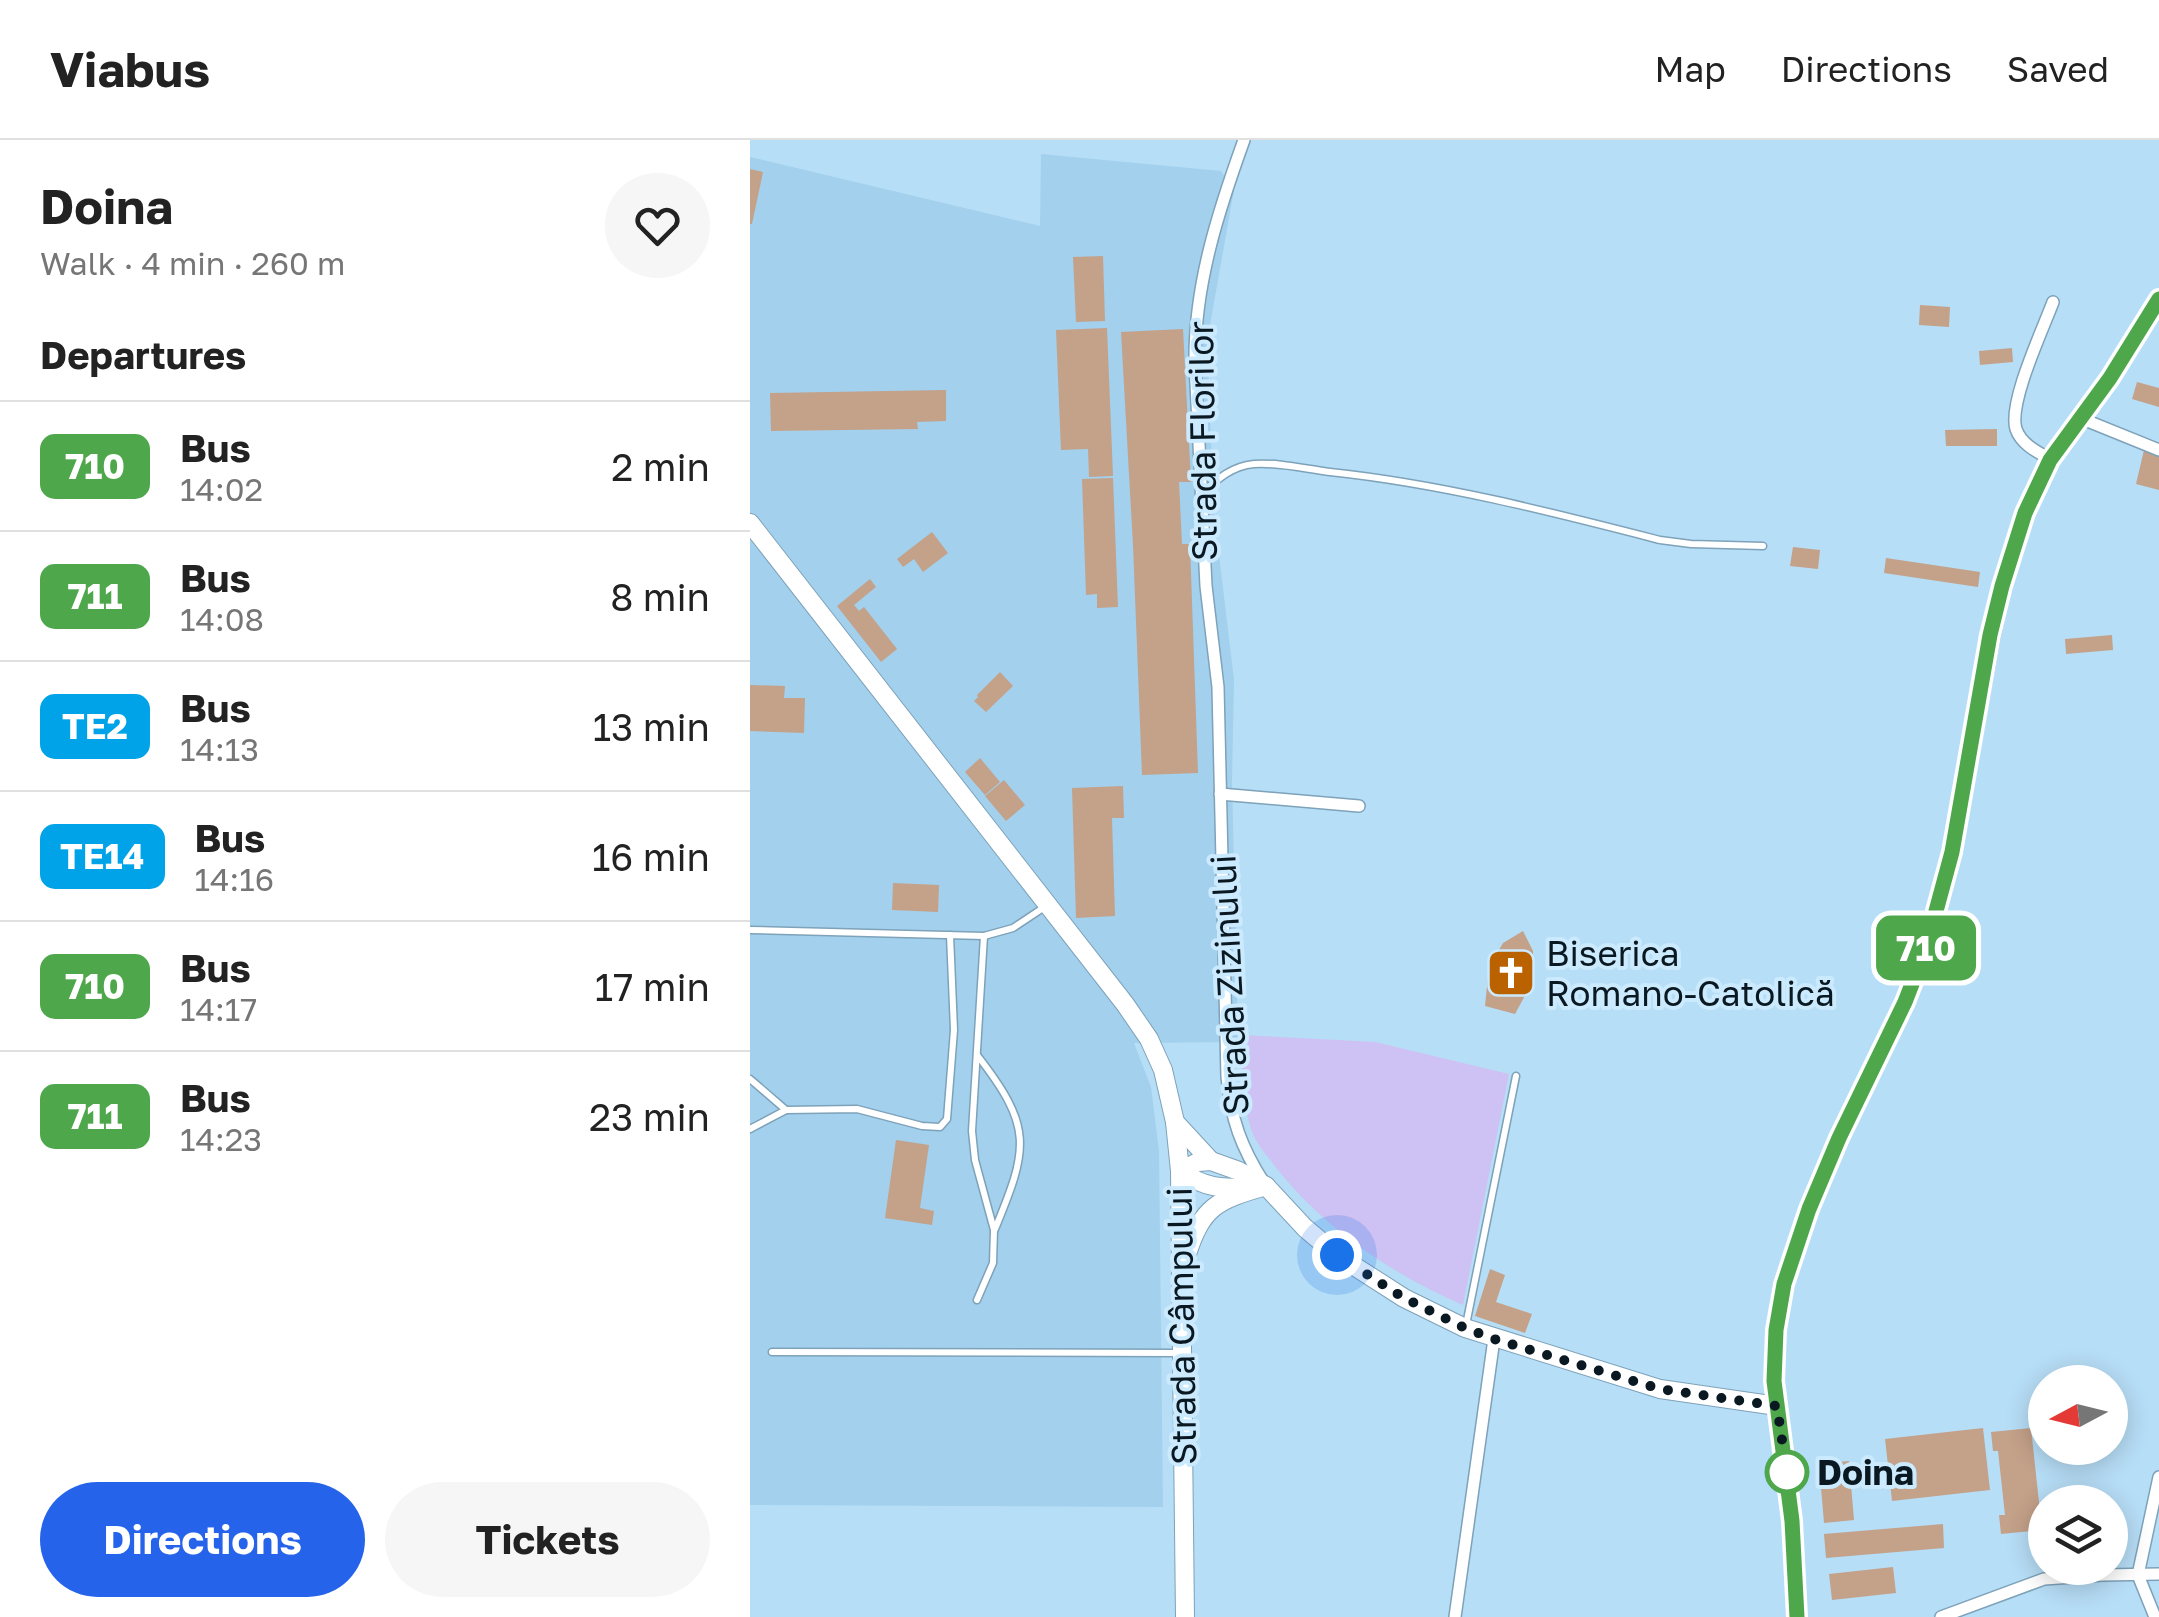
<!DOCTYPE html>
<meta charset="utf-8">
<style>
:root{--surface:#fff;--page:#f6f6f6;--text:#222;--muted:#767676;--line:#e0e0e0;--accent:#2563eb}
body{margin:0;font-family:"Golos Text",sans-serif;background:var(--page);color:var(--text);height:100vh;display:flex;flex-direction:column;font-size:38px;white-space:nowrap}
*{box-sizing:border-box;margin:0}
p{font-size:32px;color:var(--muted)}
.icon{flex:none;width:55px;height:55px;fill:none;stroke:currentColor;stroke-width:2;stroke-linecap:round;stroke-linejoin:round}
.map{position:relative;flex:1;overflow:hidden}
.side{display:flex;flex-direction:column;background:var(--surface);width:750px}
.side>*{flex:none}
.badge{padding:0 20px;border-radius:15px;font-size:35px;line-height:65px}
.needle{width:65px;rotate:263deg}
.tools{position:absolute;left:1278px;top:1225px;display:grid;gap:20px}
.tools a{display:grid;place-items:center;width:100px;height:100px;border-radius:50%;background:var(--surface);box-shadow:0 5px 25px #0003;font-size:50px}
.you{position:absolute;width:50px;height:50px;margin:-25px;border:8px solid #fff;border-radius:50%;background:#1a73e8;box-shadow:0 0 0 15px #1a73e833}
.map>.badge{position:absolute;translate:-50% -50%;box-shadow:0 0 0 5px #fff}
h2{padding:0 40px;font-size:38px;line-height:90px}
.round{display:grid;place-items:center;flex:none;width:105px;height:105px;border-radius:52px;background:var(--page)}
.summary{display:flex;align-items:center;justify-content:space-between;height:170px;padding:0 40px}
h1{font-size:48px;font-weight:700;line-height:75px}
.cta{display:flex;gap:20px;margin-top:auto;padding:20px 40px}
.cta a{flex:1;height:115px;border-radius:60px;background:var(--accent);color:#fff;font-size:40px;font-weight:700;line-height:115px;text-align:center}
.cta a+a{background:var(--page);color:var(--text)}
ul{padding:0;list-style:none}
li{display:flex;align-items:center;gap:30px;height:130px;padding:0 40px;border-top:2px solid var(--line)}
li div{flex:1}
li b{display:block;font-size:38px}
li em{font-style:normal}
li .badge{min-width:110px;font-weight:700;text-align:center}
header{display:flex;align-items:center;gap:60px;box-sizing:border-box;height:140px;padding:0 50px;background:var(--surface);border-bottom:2px solid var(--line)}
header strong{font-size:48px}
nav{display:flex;gap:55px;margin-inline-start:auto;font-size:35px}
main{display:flex;flex:1;min-height:0}
.map>svg:first-child{display:block}
.built{fill:#a3d0ed}
.green{fill:#cec1f3}
.building{fill:#c4a189}
.lines{fill:none;stroke-linecap:round;stroke-linejoin:round}
.lane-casing{stroke:#7da2b9;stroke-width:9}
.street-casing{stroke:#7da2b9;stroke-width:14}
.secondary-casing{stroke:#7da2b9;stroke-width:20}
.primary-casing{stroke:#7da2b9;stroke-width:20}
.lane{stroke:#fff;stroke-width:6}
.street{stroke:#fff;stroke-width:11}
.secondary{stroke:#fff;stroke-width:18}
.primary{stroke:#fff;stroke-width:18}
.line-casing{stroke:#fff;stroke-width:22}
.line{stroke:#4ea74b;stroke-width:15}
.walk{stroke:#0a1821;stroke-width:10;stroke-dasharray:0 18}
.stop-dot{fill:#fff;stroke:#4ea74b;stroke-width:5}
.labels{text-anchor:middle;dominant-baseline:central;stroke-width:8;stroke-linejoin:round;paint-order:stroke}
.street-label{font-size:35px;fill:#0a1821;stroke:#cbeafe}
.poi-label{font-size:35px;fill:#0a1821;stroke:#cbeafe;text-anchor:start}
.stop-label{font-size:35px;font-weight:bold;fill:#0a1821;stroke:#cbeafe;text-anchor:start}
</style>
<header>
<strong>Viabus</strong>
<nav><a>Map</a><a>Directions</a><a>Saved</a></nav>
</header>
<main>
<section class="side">
<div class="summary"><div><h1>Doina</h1><p>Walk · 4 min · 260 m</p></div><a class="round"><svg class="icon" aria-label="heart" viewBox="0 0 24 24"><path d="M12 20l-8-8c-3-5 5-10 8-4 3-6 11-1 8 4z"/></svg></a></div>
<h2>Departures</h2>
<ul>
<li><span class="badge" style="background:#4ea74b;color:#fff">710</span><div><b>Bus</b><p>14:02</p></div><em>2 min</em></li>
<li><span class="badge" style="background:#4ea74b;color:#fff">711</span><div><b>Bus</b><p>14:08</p></div><em>8 min</em></li>
<li><span class="badge" style="background:#00a3e8;color:#fff">TE2</span><div><b>Bus</b><p>14:13</p></div><em>13 min</em></li>
<li><span class="badge" style="background:#00a3e8;color:#fff">TE14</span><div><b>Bus</b><p>14:16</p></div><em>16 min</em></li>
<li><span class="badge" style="background:#4ea74b;color:#fff">710</span><div><b>Bus</b><p>14:17</p></div><em>17 min</em></li>
<li><span class="badge" style="background:#4ea74b;color:#fff">711</span><div><b>Bus</b><p>14:23</p></div><em>23 min</em></li>
</ul>
<div class="cta"><a>Directions</a><a>Tickets</a></div>
</section>
<div class="map">
<svg width="1409" height="1477" viewBox="0 0 1409 1477">
<rect width="100%" height="100%" fill="#b7def7"/>
<path class="built" d="M291 14 471 31 484 50 457 202 464 373 484 540 482 641 488 902 384 903 401 947 409 1011 413 1367 0 1365V17L290 86Z"/>
<path class="green" d="M491 895 625 902 759 934 713 1165C641 1134 572 1087 524 1025 517 1015 507 1005 503 994 491 962 492 928 491 895Z"/>
<g class="building">
<path d="M0 29 13 32 2 84H0Z"/>
<path d="M353 116 355 181 326 182 323 117Z"/>
<path d="M1170 165 1200 167 1199 187 1169 185Z"/>
<path d="M357 188 363 336 339 337 338 309 311 310 306 190Z"/>
<path d="M433 189 441 342H429L432 404H440L448 633 392 635 383 405 371 192Z"/>
<path d="M1262 208 1263 222 1230 225 1229 211Z"/>
<path d="M1387 242 1409 248V267L1382 259Z"/>
<path d="M196 250V281L167 282 168 289 21 291 20 253Z"/>
<path d="M1247 289V306H1196L1195 290Z"/>
<path d="M1394 310 1409 314V350L1386 344Z"/>
<path d="M363 338 368 467 347 468V454L336 455 332 339Z"/>
<path d="M182 392 198 413 173 432 164 419 153 427 147 419Z"/>
<path d="M1043 407 1070 410 1068 429 1040 426Z"/>
<path d="M1136 418 1230 432 1228 447 1134 433Z"/>
<path d="M120 439 126 447 104 465 109 471 114 467 147 509 131 522 87 466Z"/>
<path d="M1362 495 1363 510 1316 514 1315 499Z"/>
<path d="M250 532 263 546 236 572 224 561 228 557 227 555Z"/>
<path d="M0 545 35 546 34 558H55L54 593 0 591Z"/>
<path d="M230 618 250 642 235 655 215 632Z"/>
<path d="M254 640 275 665 256 681 235 656Z"/>
<path d="M373 646 374 678H362L365 776 326 778 322 648Z"/>
<path d="M143 743 189 745 188 772 142 770Z"/>
<path d="M773 791 783 811 784 839 765 874 735 866 739 827 753 803Z"/>
<path d="M146 1000 179 1005 170 1068 184 1071 182 1085 135 1078Z"/>
<path d="M740 1129 755 1135 746 1162 782 1174 775 1193 725 1176Z"/>
<path d="M1233 1288 1240 1350 1142 1361 1135 1299Z"/>
<path d="M1281 1288 1292 1390 1251 1394 1249 1375H1255L1248 1311H1243L1241 1292Z"/>
<path d="M1099 1321 1104 1380 1074 1383 1069 1324Z"/>
<path d="M1193 1384 1194 1408 1076 1418 1074 1394Z"/>
<path d="M1143 1427 1146 1453 1082 1460 1079 1434Z"/>
</g>
<g class="lines">
<g class="lane-casing">
<g id="lane">
<path d="M452 354C467 339 482 326 504 324 528 322 556 329 580 332 693 344 801 372 910 400L941 404 1013 406"/>
<path d="M0 790 234 796 263 788 296 766"/>
<path d="M227 915C283 987 279 1007 245 1089"/>
<path d="M0 939 36 970 0 989"/>
<path d="M36 970 107 969 172 986 190 987 197 979 204 890 200 795"/>
<path d="M227 1160 243 1123 244 1090 225 1020 222 991 234 796"/>
<path d="M716 1185 766 936"/>
<path d="M22 1212 430 1213"/>
</g>
</g>
<g class="street-casing">
<g id="street">
<path d="M494 0C468 72 444 146 445 223L456 446 468 547 477 937C481 979 491 1007 514 1043"/>
<path d="M1330 278 1409 310"/>
<path d="M1300 319C1287 312 1271 304 1266 289 1258 263 1293 189 1303 162"/>
<path d="M470 654 609 666"/>
<path d="M705 1477 744 1199"/>
<path d="M1191 1477 1294 1439 1353 1435 1409 1434"/>
<path d="M1405 1477 1388 1435 1409 1337"/>
</g>
</g>
<g class="secondary-casing">
<g id="secondary">
<path d="M430 1031 448 1022 461 1021 489 1031 516 1046 555 1088 587 1115 654 1158 715 1188 910 1249 1027 1266"/>
<path d="M430 1031C455 1048 471 1049 501 1047"/>
<path d="M1047 1477 1042 1381 1024 1241 1026 1190 1033 1144 1059 1069 1089 998 1155 861 1176 808 1202 712 1241 495 1252 445 1275 373 1300 319 1360 238 1409 159"/>
</g>
</g>
<g class="primary-casing">
<g id="primary">
<path d="M0 383 375 864 399 899 413 930 425 982 430 1031 435 1477"/>
<path d="M425 982 461 1021"/>
<path d="M436 1117C452 1066 467 1060 516 1046"/>
</g>
</g>
<use href="#lane" class="lane"/>
<use href="#street" class="street"/>
<use href="#secondary" class="secondary"/>
<use href="#primary" class="primary"/>
</g>
<g class="lines">
<g class="line-casing">
<path id="line" d="M1047 1477 1042 1381 1024 1241 1026 1190 1034 1144 1059 1069 1089 998 1155 862 1176 808 1202 712 1240 495 1252 446 1275 373 1300 320 1360 238 1409 159"/>
</g>
<use href="#line" class="line"/>
<path class="walk" d="M587 1115 654 1158 715 1188 744 1199 910 1249 1027 1266 1037 1334V1332"/>
</g>
<defs>
<g id="church-square" transform="scale(2.5)"><rect x="-9" y="-9" width="18" height="18" rx="4" fill="#bb6200" stroke="#cbeafe"/><path d="M-1.2-6h2.4v3.5h3.3v2.4h-3.3V6h-2.4V-.1h-3.3v-2.4h3.3Z" fill="#fff"/></g>
</defs>
<g fill-rule="evenodd">
<use href="#church-square" x="761" y="833"/>
</g>
<circle class="stop-dot" cx="1037" cy="1332" r="20"/>
<g class="labels">
<g class="street-label">
<text transform="translate(452 301) rotate(-91)">Strada Florilor</text>
<text transform="translate(479 845) rotate(-93)">Strada Zizinului</text>
<text transform="translate(431 1186) rotate(-91)">Strada Câmpului</text>
</g>
<g class="poi-label">
<text x="796" y="813">Biserica<tspan x="796" dy="40">Romano-Catolică</tspan></text>
</g>
<g class="stop-label">
<text x="1067" y="1332">Doina</text>
</g>
</g>
</svg>
<div class="tools">
<a><svg class="needle" viewBox="-14 -14 28 28"><path d="M0-13l5 13h-10z" fill="#e53935"/><path d="M0 13l5-13h-10z" fill="#767676"/></svg></a>
<a><svg class="icon" aria-label="layers" viewBox="0 0 24 24"><path d="M12 4l9 5-9 5-9-5zM3 14l9 5 9-5"/></svg></a>
</div>
<div class="you" style="left:587px;top:1115px"></div>
<b class="badge" style="left:1176px;top:808px;background:#4ea74b;color:#fff">710</b>
</div>
</main>
